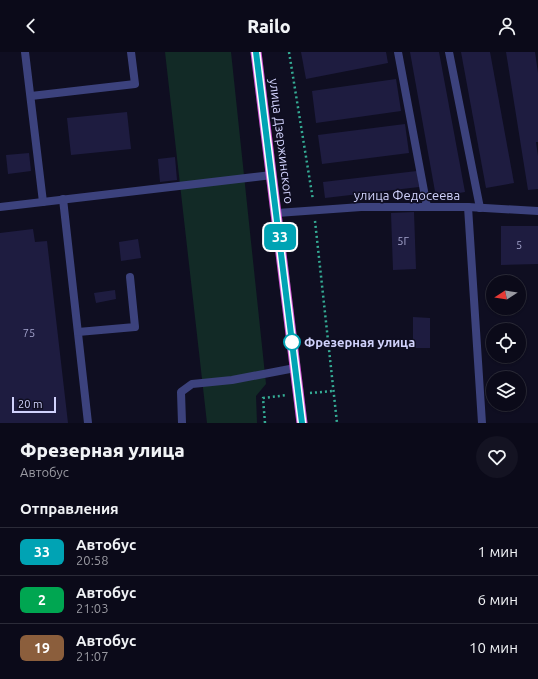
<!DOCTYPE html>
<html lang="ru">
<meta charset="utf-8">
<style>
:root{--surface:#0b0a19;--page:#141322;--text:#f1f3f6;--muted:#9a9aa2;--line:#2b2b38}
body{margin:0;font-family:Ubuntu,sans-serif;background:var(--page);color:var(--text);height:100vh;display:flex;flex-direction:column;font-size:15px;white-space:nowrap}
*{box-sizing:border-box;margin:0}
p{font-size:13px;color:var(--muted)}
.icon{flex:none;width:22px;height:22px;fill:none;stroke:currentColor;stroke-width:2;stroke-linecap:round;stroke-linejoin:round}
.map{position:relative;height:371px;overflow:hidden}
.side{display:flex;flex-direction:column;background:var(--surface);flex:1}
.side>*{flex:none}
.badge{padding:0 8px;border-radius:6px;font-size:14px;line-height:26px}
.needle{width:26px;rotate:258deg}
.controls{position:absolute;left:486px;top:223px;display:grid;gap:8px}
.controls a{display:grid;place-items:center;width:40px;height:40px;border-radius:50%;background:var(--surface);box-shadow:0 1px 3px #0004,0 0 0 1px var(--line);font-size:20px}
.scale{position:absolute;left:12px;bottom:10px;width:44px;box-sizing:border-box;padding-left:4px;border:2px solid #d1d2fc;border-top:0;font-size:11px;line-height:14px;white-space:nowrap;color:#d1d2fc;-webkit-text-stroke:3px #0f0e21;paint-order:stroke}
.map>.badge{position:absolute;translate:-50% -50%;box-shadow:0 0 0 2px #fff}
h2{padding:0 20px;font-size:15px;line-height:36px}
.round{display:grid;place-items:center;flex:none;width:42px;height:42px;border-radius:21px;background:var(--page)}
.summary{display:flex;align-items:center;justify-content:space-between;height:68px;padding:0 20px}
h1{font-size:19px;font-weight:800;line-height:30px}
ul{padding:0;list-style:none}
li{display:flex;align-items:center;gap:12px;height:48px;padding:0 20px;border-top:1px solid var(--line)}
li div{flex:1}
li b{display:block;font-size:15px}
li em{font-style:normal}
li .badge{min-width:44px;font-weight:700;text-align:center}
header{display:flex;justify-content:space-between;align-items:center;height:52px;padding:0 20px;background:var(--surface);font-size:18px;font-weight:800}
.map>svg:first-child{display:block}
.green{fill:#122a26}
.building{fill:#1e1c40}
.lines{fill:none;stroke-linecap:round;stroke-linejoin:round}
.path{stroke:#35ac95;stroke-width:2.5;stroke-dasharray:2 3;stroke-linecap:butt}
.service{stroke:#3c427d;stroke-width:8}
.minor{stroke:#3c427d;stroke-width:8}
.trunk{stroke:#ce58d6;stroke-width:11}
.line-casing{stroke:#fff;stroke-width:9}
.line{stroke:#00a3b4;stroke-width:6}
.stop-dot{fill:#fff;stroke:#00a3b4;stroke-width:2}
.labels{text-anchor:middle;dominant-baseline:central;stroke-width:3;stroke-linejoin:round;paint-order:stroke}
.number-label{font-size:11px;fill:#a4a4cd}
.street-label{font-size:13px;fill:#d1d2fc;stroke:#0f0e21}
.stop-label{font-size:13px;font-weight:bold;fill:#d1d2fc;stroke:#0f0e21;text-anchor:start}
</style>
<header><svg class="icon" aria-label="back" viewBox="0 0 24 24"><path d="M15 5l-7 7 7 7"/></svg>Railo<svg class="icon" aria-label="person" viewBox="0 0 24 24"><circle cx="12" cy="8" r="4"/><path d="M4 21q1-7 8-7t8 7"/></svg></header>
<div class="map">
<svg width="538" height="371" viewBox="0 0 538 371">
<rect width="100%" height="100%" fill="#0f0e21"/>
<path class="green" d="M165 0H231L266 332 256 344 257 371H207Z"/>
<g class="building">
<path d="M301 0H386L388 11 306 27Z"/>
<path d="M410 0H439L465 140 436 145Z"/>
<path d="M461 0H490L514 131 486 136Z"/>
<path d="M506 0H535L538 21V90H536L538 104V137L528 138Z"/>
<path d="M396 27 401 59 316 71 312 39Z"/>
<path d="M127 60 131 97 71 103 67 66Z"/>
<path d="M405 72 409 101 322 112 318 83Z"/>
<path d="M29 101 31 119 8 122 6 103Z"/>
<path d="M175 105 177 128 160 130 158 107Z"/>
<path d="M417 119 419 135 325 146 323 130Z"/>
<path d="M414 160 416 217 393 218 391 161Z"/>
<path d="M501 174H538V212L501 213Z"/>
<path d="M33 177 35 190 47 189 68 371H0V181Z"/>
<path d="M138 187 141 206 121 209 119 190Z"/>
<path d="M115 238 116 247 96 251 94 241Z"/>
<path d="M413 265 430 266V296H413Z"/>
</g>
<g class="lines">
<g class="path">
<path d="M289 0 313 148"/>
<path d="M315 169 337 371"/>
<path d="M310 341 333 339"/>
<path d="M265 371 263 346 287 343"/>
</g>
<g class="service">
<path d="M25 0 43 150"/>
<path d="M398 0 427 155"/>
<path d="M449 0 480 156"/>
<path d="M31 44 135 32 131 0"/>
<path d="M63 147 88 371"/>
<path d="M0 155 272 123"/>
<path d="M78 280 135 275 130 225"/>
<path d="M182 371 181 340 192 332 232 328 295 316"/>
</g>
<g class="minor">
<path d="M468 155 482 371"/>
<path d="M277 161 361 155H468L538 159"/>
</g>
<path class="trunk" d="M256 0 302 371"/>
</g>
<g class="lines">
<g class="line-casing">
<path id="line" d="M256 0 302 371"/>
</g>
<use href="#line" class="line"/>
</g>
<circle class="stop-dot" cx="292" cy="290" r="8"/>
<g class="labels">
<g class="number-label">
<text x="403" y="189">5Г</text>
<text x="519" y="193">5</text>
<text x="29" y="281">75</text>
</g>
<g class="street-label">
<text transform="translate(282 89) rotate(83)">улица Дзержинского</text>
<text x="407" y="143">улица Федосеева</text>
</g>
<g class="stop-label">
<text x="304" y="290">Фрезерная улица</text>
</g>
</g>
</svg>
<div class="controls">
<a><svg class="needle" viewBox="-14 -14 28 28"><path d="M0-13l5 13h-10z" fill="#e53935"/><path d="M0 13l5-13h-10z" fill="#9a9aa2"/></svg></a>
<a><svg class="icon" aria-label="locate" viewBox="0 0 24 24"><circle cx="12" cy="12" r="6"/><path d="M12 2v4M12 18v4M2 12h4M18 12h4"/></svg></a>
<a><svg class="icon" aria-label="layers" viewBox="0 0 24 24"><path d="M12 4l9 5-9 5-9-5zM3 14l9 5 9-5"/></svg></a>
</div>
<div class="scale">20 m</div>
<b class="badge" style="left:280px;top:185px;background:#00a3b4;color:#fff">33</b>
</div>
<section class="side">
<div class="summary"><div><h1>Фрезерная улица</h1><p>Автобус</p></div><a class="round"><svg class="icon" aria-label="heart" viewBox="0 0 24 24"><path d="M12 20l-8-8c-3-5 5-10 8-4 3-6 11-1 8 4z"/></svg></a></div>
<h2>Отправления</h2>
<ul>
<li><span class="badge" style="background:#00a3b4;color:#fff">33</span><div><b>Автобус</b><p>20:58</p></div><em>1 мин</em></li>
<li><span class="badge" style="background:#00a651;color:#fff">2</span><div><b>Автобус</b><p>21:03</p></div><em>6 мин</em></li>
<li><span class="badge" style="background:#8b5e3c;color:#fff">19</span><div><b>Автобус</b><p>21:07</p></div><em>10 мин</em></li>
</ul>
</section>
